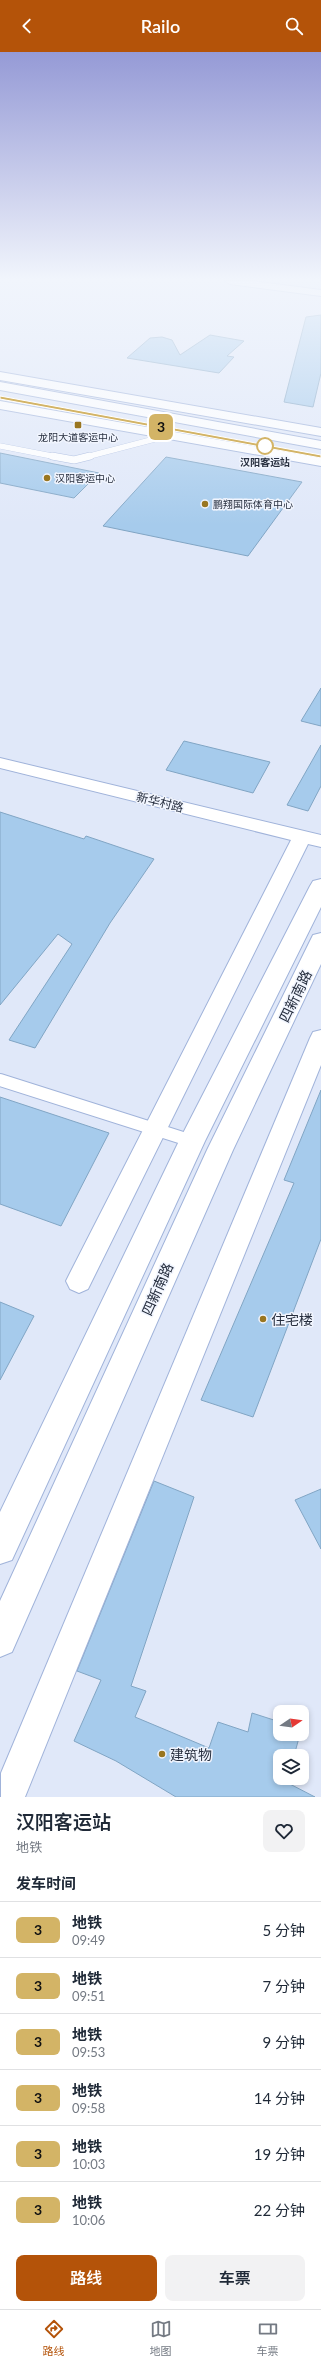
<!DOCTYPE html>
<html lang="zh">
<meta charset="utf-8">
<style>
:root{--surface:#fff;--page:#f2f2f3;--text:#1f2937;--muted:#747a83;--line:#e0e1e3;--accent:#b45309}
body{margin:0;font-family:Lato,"Noto Sans SC",sans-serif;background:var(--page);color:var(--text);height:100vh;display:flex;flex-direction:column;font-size:15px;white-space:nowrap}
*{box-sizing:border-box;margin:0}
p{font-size:13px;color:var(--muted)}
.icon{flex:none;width:22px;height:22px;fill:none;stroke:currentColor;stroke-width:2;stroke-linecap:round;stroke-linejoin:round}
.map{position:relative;height:1745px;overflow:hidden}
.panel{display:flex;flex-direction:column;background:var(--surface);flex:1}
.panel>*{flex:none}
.badge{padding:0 8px;border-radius:6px;font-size:14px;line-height:26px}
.needle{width:26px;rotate:77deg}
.buttons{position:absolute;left:273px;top:1653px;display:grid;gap:8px}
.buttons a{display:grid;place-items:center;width:36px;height:36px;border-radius:8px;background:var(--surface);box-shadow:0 2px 6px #0003;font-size:20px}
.map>.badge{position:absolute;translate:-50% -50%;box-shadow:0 0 0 2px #fff}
h2{padding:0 16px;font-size:15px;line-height:36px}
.round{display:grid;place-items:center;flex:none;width:42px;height:42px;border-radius:8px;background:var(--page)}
.overview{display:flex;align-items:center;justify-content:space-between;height:68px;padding:0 16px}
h1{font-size:19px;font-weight:600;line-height:30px}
.button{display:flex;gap:8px;margin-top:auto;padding:8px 16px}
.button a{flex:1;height:46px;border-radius:8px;background:var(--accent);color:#fff;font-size:16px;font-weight:600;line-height:46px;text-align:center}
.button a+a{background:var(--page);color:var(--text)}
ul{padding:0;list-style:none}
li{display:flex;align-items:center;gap:12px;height:56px;padding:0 16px;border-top:1px solid var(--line)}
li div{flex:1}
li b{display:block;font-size:15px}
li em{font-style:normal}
li .badge{min-width:44px;font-weight:700;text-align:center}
header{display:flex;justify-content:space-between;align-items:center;height:52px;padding:0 16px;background:var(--accent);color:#fff;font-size:18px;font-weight:600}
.menu{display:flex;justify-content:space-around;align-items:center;height:56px;border-top:1px solid var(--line);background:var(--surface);font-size:11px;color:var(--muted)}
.menu a{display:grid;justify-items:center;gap:2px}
.menu .on{color:var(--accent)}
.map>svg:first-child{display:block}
.building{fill:#a6cbec;stroke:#81a5c4}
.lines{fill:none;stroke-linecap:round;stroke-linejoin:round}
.service-far2-casing{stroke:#a0b3da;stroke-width:6}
.service-far1-casing{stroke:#a0b3da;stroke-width:8}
.service-casing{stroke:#a0b3da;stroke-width:14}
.minor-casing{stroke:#a0b3da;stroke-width:2}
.tertiary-casing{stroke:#a0b3da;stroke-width:2}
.secondary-casing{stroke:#a0b3da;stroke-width:2}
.primary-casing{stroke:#a0b3da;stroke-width:2}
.trunk-casing{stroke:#a0b3da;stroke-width:2}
.service-far2{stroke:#fff;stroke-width:5.5}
.service-far1{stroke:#fff;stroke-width:7}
.service{stroke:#fff;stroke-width:12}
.minor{fill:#fff;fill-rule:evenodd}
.tertiary{fill:#fff;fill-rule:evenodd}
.secondary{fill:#fff;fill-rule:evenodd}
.primary{fill:#fff;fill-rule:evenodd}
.trunk{fill:#fff;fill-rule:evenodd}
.line{fill:#d3b466;stroke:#fff}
.poi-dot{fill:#997620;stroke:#f1f5fe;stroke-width:1.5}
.stop-dot{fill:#fff;stroke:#d3b466;stroke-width:2}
.labels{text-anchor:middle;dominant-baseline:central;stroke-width:3;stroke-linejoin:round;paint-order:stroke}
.far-poi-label{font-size:10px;fill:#272f3f;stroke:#f1f5fe;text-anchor:start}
.far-stop-label{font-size:10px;font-weight:bold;fill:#272f3f;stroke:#f1f5fe}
.street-label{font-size:12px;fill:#272f3f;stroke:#f1f5fe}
.near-street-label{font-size:14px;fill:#272f3f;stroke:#f1f5fe}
.near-poi-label{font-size:14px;fill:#272f3f;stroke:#f1f5fe;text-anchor:start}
</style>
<header><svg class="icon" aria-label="back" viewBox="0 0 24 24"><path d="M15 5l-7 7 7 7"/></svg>Railo<svg class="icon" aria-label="search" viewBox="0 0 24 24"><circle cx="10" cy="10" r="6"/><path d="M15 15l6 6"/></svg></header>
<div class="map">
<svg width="321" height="1745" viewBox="0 0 321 1745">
<rect width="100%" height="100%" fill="#e0e8f9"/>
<g class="building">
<path d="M321 263V321L313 355 284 350 306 265Z"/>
<path d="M210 283 244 289 227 304 234 305 219 321 127 306 150 286 162 285 172 288 180 303Z"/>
<path d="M0 401 99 421 74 446 0 431Z"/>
<path d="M166 405 302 430 248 504 103 474Z"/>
<path d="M321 636V674L301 669Z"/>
<path d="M184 689 270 710 253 741 166 718Z"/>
<path d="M321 693V734L308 759 287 753Z"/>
<path d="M0 760 84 787 86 784 154 807 110 871 35 996 9 988 72 892 58 882 0 953Z"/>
<path d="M321 1038V1187L253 1365 201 1348 294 1131 284 1128Z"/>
<path d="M0 1045 109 1081 61 1174 0 1152Z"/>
<path d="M0 1250 34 1264 0 1328Z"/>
<path d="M154 1429 194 1445 131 1634 146 1639 135 1665 209 1696 218 1670 248 1680 252 1661 280 1670V1682H300L294 1704H280V1726H288L286 1730 315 1745H176L116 1709 74 1689 101 1628 77 1619Z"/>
<path d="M321 1437V1497L295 1448Z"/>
</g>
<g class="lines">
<g class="service-far2-casing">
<g id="service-far2">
<path d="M0 394 57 405"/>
<path d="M86 405 170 383"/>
</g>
</g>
<g class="service-far1-casing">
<path id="service-far1" d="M52 404 74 408 90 404"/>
</g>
<g class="service-casing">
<path id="service" d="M0 1028 192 1089"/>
</g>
<g class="minor-casing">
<g id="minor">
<path d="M0 706 321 783V795L308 792 88 1237 79 1241 70 1237 66 1229 70 1221 291 788 0 716Z"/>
<path d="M321 978V1013L25 1745H1V1721L310 986 313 980Z"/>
</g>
</g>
<g class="tertiary-casing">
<path id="tertiary" d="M225 229H252L321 238V244L230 232Z"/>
</g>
<g class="secondary-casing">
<g id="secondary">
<path d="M321 827V855L205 1089 12 1508 0 1512V1460L179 1089 310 834 313 829Z"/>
<path d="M321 881V912L233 1098 12 1600 0 1605V1549L207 1098 310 889 313 883Z"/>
</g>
</g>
<g class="primary-casing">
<g id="primary">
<path d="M0 320 321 376V384L0 328Z"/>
<path d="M0 349 321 406V414L0 357Z"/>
</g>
</g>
<g class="trunk-casing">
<path id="trunk" d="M0 330 321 389V397L0 338Z"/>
</g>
<use href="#service-far2" class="service-far2"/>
<use href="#service-far1" class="service-far1"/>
<use href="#service" class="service"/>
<use href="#minor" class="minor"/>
<use href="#tertiary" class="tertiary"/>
<use href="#secondary" class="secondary"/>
<use href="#primary" class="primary"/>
<use href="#trunk" class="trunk"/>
</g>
<linearGradient id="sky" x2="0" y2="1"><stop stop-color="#959ad6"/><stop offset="0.48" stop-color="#f1f5fc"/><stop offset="1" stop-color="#f1f5fc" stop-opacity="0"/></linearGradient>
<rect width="321" height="473" fill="url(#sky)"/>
<path class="line" d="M0 344 321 403V406L0 347Z"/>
<g class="poi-dot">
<rect x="74" y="369" width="8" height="8" rx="2"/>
<circle cx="47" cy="426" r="4"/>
<circle cx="205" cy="452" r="4"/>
<circle cx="263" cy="1267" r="4"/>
<circle cx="162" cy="1702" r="4"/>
</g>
<circle class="stop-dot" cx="265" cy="394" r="8"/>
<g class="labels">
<g class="far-poi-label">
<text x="78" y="385" text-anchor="middle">龙阳大道客运中心</text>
<text x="55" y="426">汉阳客运中心</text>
<text x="213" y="452">鹏翔国际体育中心</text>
</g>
<g class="far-stop-label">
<text x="265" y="410">汉阳客运站</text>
</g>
<g class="street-label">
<text transform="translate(160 750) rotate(14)">新华村路</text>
</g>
<g class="near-street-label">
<text transform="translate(295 944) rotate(-64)">四新南路</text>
<text transform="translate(157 1237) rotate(-66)">四新南路</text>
</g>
<g class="near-poi-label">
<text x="271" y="1267">住宅楼</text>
<text x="170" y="1702">建筑物</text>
</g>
</g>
</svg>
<div class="buttons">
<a><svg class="needle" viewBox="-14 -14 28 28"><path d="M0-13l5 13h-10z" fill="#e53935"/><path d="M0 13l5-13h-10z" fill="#747a83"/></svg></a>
<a><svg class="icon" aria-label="layers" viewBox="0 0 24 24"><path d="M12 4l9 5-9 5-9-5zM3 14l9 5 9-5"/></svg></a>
</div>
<b class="badge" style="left:161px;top:375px;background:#d3b466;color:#111">3</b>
</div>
<section class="panel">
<div class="overview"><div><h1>汉阳客运站</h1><p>地铁</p></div><a class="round"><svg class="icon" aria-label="heart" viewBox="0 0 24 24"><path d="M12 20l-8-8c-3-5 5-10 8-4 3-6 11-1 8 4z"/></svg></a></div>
<h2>发车时间</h2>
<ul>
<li><span class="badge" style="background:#d3b466;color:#111">3</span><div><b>地铁</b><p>09:49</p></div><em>5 分钟</em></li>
<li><span class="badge" style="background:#d3b466;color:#111">3</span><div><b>地铁</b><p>09:51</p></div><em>7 分钟</em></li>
<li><span class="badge" style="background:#d3b466;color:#111">3</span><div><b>地铁</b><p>09:53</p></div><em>9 分钟</em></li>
<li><span class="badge" style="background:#d3b466;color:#111">3</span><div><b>地铁</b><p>09:58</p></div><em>14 分钟</em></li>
<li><span class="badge" style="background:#d3b466;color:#111">3</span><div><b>地铁</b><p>10:03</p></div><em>19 分钟</em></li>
<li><span class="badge" style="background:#d3b466;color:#111">3</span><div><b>地铁</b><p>10:06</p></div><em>22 分钟</em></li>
</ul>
<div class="button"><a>路线</a><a>车票</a></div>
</section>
<nav class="menu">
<a class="on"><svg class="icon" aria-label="directions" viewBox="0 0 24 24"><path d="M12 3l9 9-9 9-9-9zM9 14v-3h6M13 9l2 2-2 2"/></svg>路线</a>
<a><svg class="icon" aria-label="map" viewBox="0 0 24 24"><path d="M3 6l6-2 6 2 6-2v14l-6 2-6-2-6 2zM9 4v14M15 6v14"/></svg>地图</a>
<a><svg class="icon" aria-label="tickets" viewBox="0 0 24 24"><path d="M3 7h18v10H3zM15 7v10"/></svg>车票</a>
</nav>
